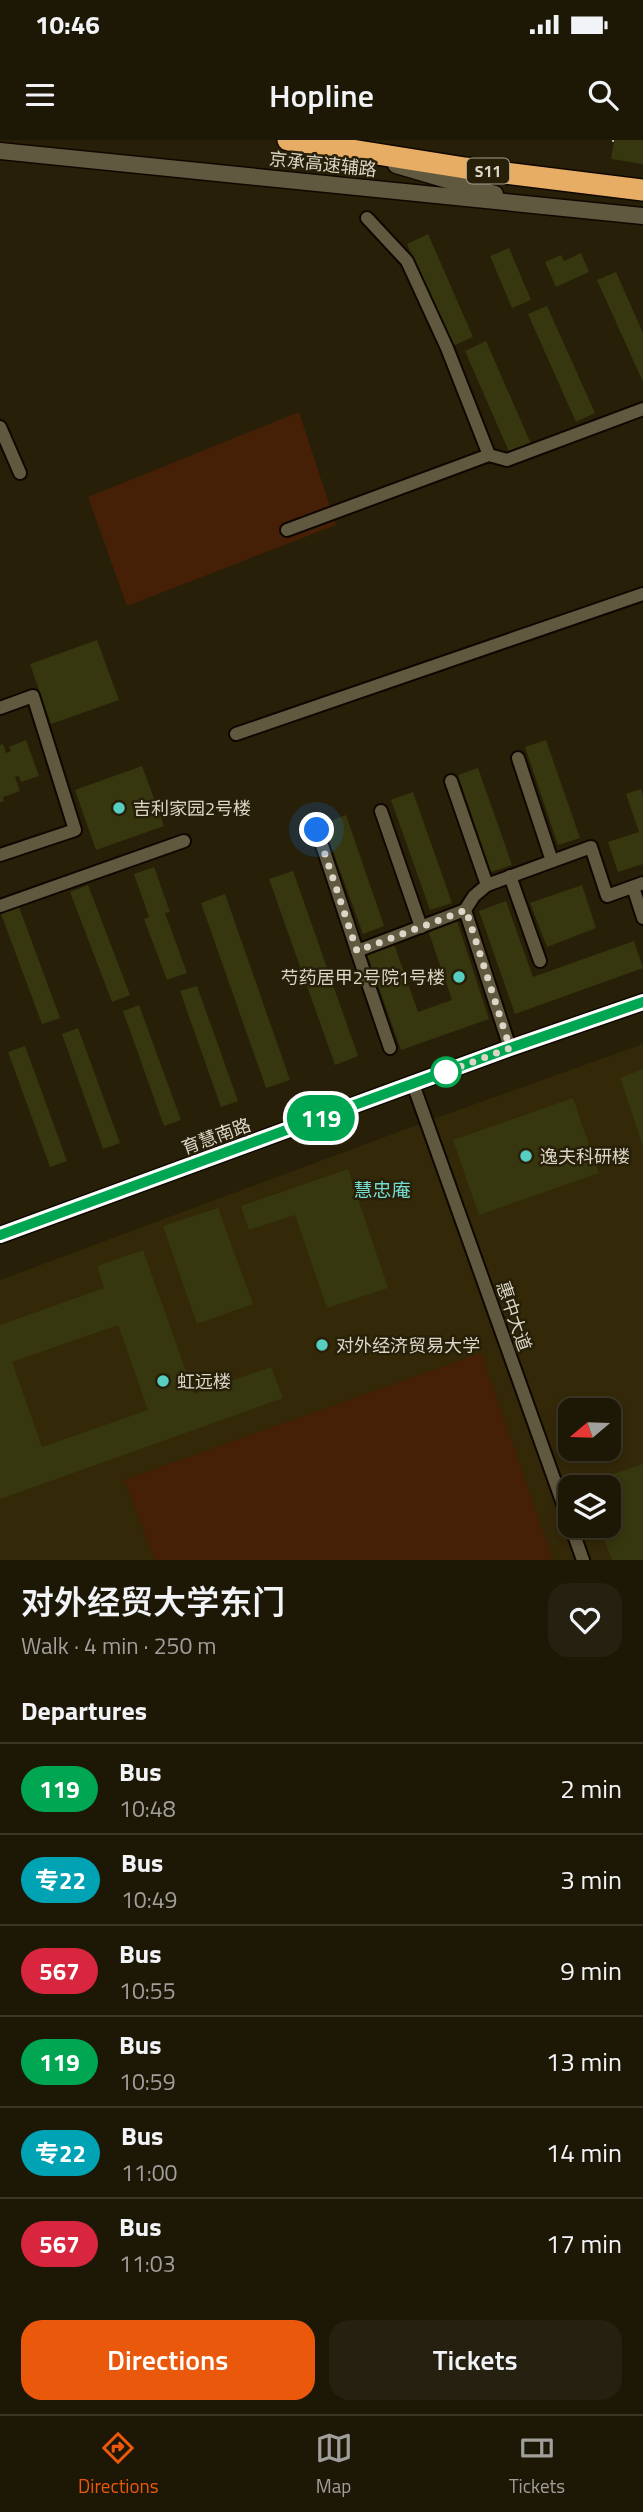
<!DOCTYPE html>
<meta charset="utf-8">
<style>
:root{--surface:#1d1706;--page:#252010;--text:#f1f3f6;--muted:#a09f9b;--line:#3b3628;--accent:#ea580c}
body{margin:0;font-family:"Titillium Web","Noto Sans SC",sans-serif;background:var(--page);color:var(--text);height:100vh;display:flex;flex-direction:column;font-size:26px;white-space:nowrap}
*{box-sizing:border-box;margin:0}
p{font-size:23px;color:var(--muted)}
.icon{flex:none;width:38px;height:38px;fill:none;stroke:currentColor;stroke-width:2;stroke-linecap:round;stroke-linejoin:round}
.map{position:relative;height:1420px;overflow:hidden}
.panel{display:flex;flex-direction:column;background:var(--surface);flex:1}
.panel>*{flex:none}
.badge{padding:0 14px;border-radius:23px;font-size:24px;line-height:46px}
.needle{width:46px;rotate:251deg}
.tools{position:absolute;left:558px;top:1258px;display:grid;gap:14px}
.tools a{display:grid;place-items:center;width:63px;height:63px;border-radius:14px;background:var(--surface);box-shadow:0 4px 10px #0003,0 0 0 2px var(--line);font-size:35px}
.you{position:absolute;width:35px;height:35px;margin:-18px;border:5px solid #fff;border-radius:50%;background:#1a73e8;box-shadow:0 0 0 10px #1a73e833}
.map>.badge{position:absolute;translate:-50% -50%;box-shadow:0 0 0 4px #fff}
h2{padding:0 21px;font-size:26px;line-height:63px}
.round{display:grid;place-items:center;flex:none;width:74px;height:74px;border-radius:21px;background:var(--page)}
.overview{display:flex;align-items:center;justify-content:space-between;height:119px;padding:0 21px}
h1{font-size:33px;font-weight:600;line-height:52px}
.button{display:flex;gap:14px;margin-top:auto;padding:14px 21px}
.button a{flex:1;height:80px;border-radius:21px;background:var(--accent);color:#fff;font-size:28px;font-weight:600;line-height:80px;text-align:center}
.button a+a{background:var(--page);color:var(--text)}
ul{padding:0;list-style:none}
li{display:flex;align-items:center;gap:21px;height:91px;padding:0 21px;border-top:2px solid var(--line)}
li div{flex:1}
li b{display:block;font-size:26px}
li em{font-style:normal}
li .badge{min-width:77px;font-weight:700;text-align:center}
.status{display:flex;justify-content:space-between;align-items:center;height:49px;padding:0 35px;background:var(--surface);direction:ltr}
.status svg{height:19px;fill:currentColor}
header{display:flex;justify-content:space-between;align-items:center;height:91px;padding:0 21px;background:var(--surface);font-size:32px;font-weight:600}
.tab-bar{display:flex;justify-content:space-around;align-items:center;height:98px;border-top:2px solid var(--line);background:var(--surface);font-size:19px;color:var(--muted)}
.tab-bar a{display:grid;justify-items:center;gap:4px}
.tab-bar .selected{color:var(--accent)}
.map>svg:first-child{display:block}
.built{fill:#332808;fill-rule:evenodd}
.green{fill:#452006}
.building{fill:#36370e;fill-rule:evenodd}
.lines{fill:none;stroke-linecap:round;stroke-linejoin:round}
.minor-casing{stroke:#100800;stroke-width:16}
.tertiary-casing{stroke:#100800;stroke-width:19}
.motorway-casing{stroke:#100800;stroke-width:24}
.minor{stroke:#615840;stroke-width:12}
.tertiary{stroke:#615840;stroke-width:16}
.motorway{stroke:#e7ad65;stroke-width:21}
.rail{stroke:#c8c3b4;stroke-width:3.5;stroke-dasharray:9 9;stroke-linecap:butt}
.line-casing{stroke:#fff;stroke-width:16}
.line{stroke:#00a651;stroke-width:10}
.walk{stroke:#dbd6c8;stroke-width:7;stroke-dasharray:0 12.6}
.poi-dot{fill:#57cec2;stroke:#271f08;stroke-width:2.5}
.stop-dot{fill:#fff;stroke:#00a651;stroke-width:3.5}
.labels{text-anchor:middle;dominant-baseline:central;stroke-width:5;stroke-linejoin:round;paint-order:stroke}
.shield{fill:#271f08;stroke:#a59f8e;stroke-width:2}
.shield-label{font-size:16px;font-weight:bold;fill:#dbd6c8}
.street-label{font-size:18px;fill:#dbd6c8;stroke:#271f08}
.poi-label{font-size:18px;fill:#dbd6c8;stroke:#271f08;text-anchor:start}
.neighbourhood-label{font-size:19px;fill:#73ddd1;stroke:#271f08}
</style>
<div class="status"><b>10:46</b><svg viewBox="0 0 49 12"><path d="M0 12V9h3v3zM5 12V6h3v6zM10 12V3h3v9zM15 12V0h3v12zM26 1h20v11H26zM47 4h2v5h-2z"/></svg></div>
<header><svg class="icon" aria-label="menu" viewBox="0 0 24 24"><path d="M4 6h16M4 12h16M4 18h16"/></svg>Hopline<svg class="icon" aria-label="search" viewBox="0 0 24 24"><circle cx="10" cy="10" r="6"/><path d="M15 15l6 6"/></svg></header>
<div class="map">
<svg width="643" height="1420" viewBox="0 0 643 1420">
<rect width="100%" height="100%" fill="#271f08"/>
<path class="built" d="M643 904V1420H0V1140L425 982ZM570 1270H609V1309H570ZM570 1348H609V1386H570Z"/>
<g class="green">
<path d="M299 272 336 385 127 466 88 357Z"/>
<path d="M481 1213 553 1420H155L124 1340Z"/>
</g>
<g class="building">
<path d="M614 0H643V24L611 19Z"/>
<path d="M428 94 473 197 453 206 407 104Z"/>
<path d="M509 108 531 160 512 168 490 116Z"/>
<path d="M581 113 589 132 556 147 545 122 561 115 564 121Z"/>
<path d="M616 132 643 193V242L597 140Z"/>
<path d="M547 166 595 273 576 282 528 174Z"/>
<path d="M486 201 531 304 510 314 465 211Z"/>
<path d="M97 500 119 560 51 584 30 524Z"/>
<path d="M26 600 39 636 21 642 19 636 15 637 20 651 3 657 4 661 0 662V605L3 604 6 613 11 611 9 607Z"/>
<path d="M546 600 580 698 558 705 525 607Z"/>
<path d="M142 626 164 686 96 710 75 650Z"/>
<path d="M478 628 512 725 491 732 458 635Z"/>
<path d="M641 649 643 655V724L618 732 608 702 639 692 626 654Z"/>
<path d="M413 652 452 763 430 770 391 660Z"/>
<path d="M346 675 384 786 363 794 323 684Z"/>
<path d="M154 727 170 772 165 773 187 833 167 840 144 779 149 777 134 734Z"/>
<path d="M293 731 358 916 335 925 269 739Z"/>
<path d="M88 745 130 855 112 862 70 752Z"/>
<path d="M582 745 596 788 547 807 530 763Z"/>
<path d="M225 754 290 940 266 948 201 763Z"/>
<path d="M506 761 533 837 634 801 643 828 515 874 479 771Z"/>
<path d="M19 767 60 878 42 884 1 774Z"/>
<path d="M456 778 489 879 401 910 367 814 394 804 418 872 452 860 428 790Z"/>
<path d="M197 846 238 961 221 967 180 851Z"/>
<path d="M139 865 181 980 164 986 123 871Z"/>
<path d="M78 888 120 1003 103 1009 62 894Z"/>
<path d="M25 906 67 1021 50 1027 8 912Z"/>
<path d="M643 929V1007L620 938Z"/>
<path d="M573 958 599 1033 479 1075 453 1000Z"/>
<path d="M348 1029 388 1148 327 1168 295 1075 249 1090 241 1066Z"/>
<path d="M218 1068 253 1164 197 1184 163 1086Z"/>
<path d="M143 1110 194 1254 271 1227 283 1258 0 1359V1185L104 1148 97 1126ZM118 1185 148 1270 42 1307 12 1222Z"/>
<path d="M643 1324V1420H612L599 1386H609V1348H585L584 1344Z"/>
</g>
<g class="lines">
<g class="minor-casing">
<g id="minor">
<path d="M367 78 407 121 447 208 489 315 507 320 643 269"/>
<path d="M0 287 20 333"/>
<path d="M287 390 489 315"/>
<path d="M0 568 33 556 75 690 0 715"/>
<path d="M236 594 643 454"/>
<path d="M518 618 552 721"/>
<path d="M451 641 487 745"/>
<path d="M381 671 421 787"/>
<path d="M317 690 357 811"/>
<path d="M510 736 540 821"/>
<path d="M633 747 643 778"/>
<path d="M0 766 184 701"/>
<path d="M465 770 474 756 487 745 591 707 607 756 643 743"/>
<path d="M390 908 357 811 465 770 510 908"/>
<path d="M413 944 583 1420"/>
</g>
</g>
<g class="tertiary-casing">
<g id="tertiary">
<path d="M0 11 643 76"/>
<path d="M396 25 495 54"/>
<path d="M0 1095 510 908 643 862"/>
</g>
</g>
<g class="motorway-casing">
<path id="motorway" d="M288 0 465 28 643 50"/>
</g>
<use href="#minor" class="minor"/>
<use href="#tertiary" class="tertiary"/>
<use href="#motorway" class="motorway"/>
<path class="rail" d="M612 0H614"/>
</g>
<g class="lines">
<g class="line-casing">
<path id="line" d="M0 1095 510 908 643 862"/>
</g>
<use href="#line" class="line"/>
<path class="walk" d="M317 690 357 811 466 770 510 908 446 932"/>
</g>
<g class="poi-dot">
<circle cx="119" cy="668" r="7"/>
<circle cx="459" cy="837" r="7"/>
<circle cx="526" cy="1016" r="7"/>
<circle cx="322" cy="1205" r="7"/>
<circle cx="163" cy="1241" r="7"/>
</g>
<circle class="stop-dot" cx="446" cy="932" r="14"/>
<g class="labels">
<rect class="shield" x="467" y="18.5" width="42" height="25" rx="5"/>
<g class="shield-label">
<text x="488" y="31">S11</text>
</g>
<g class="street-label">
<text transform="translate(323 24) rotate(6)">京承高速辅路</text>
<text transform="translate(216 996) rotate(-20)">育慧南路</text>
<text transform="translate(514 1176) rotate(71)">惠中大道</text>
</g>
<g class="poi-label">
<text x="133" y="668">吉利家园2号楼</text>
<text x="445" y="837" text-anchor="end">芍药居甲2号院1号楼</text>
<text x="540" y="1016">逸夫科研楼</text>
<text x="336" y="1205">对外经济贸易大学</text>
<text x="177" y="1241">虹远楼</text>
</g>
<g class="neighbourhood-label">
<text x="382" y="1049">慧忠庵</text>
</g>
</g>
</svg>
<div class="tools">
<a><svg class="needle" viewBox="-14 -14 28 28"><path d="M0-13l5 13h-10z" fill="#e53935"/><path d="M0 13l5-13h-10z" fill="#a09f9b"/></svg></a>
<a><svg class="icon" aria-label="layers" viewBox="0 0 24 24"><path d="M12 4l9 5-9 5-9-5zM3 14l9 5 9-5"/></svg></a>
</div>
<div class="you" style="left:317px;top:690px"></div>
<b class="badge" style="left:321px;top:978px;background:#00a651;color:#fff">119</b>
</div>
<section class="panel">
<div class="overview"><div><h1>对外经贸大学东门</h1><p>Walk · 4 min · 250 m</p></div><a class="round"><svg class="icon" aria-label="heart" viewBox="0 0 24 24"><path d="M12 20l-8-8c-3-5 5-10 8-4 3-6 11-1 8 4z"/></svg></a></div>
<h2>Departures</h2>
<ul>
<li><span class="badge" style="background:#00a651;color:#fff">119</span><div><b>Bus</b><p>10:48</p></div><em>2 min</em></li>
<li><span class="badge" style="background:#00a3b4;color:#fff">专22</span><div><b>Bus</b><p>10:49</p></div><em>3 min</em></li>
<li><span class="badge" style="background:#d7263d;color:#fff">567</span><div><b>Bus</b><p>10:55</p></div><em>9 min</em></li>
<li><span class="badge" style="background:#00a651;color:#fff">119</span><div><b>Bus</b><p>10:59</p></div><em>13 min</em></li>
<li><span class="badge" style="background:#00a3b4;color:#fff">专22</span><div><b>Bus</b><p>11:00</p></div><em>14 min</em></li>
<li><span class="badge" style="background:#d7263d;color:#fff">567</span><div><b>Bus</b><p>11:03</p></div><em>17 min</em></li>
</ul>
<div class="button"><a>Directions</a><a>Tickets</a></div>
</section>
<nav class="tab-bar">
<a class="selected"><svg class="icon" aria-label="directions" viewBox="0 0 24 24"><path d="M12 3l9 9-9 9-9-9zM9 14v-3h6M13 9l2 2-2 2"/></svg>Directions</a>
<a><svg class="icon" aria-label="map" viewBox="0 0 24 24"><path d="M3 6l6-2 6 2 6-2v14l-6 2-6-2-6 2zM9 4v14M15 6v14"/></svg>Map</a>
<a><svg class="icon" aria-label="tickets" viewBox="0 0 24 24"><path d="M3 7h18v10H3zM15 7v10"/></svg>Tickets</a>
</nav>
